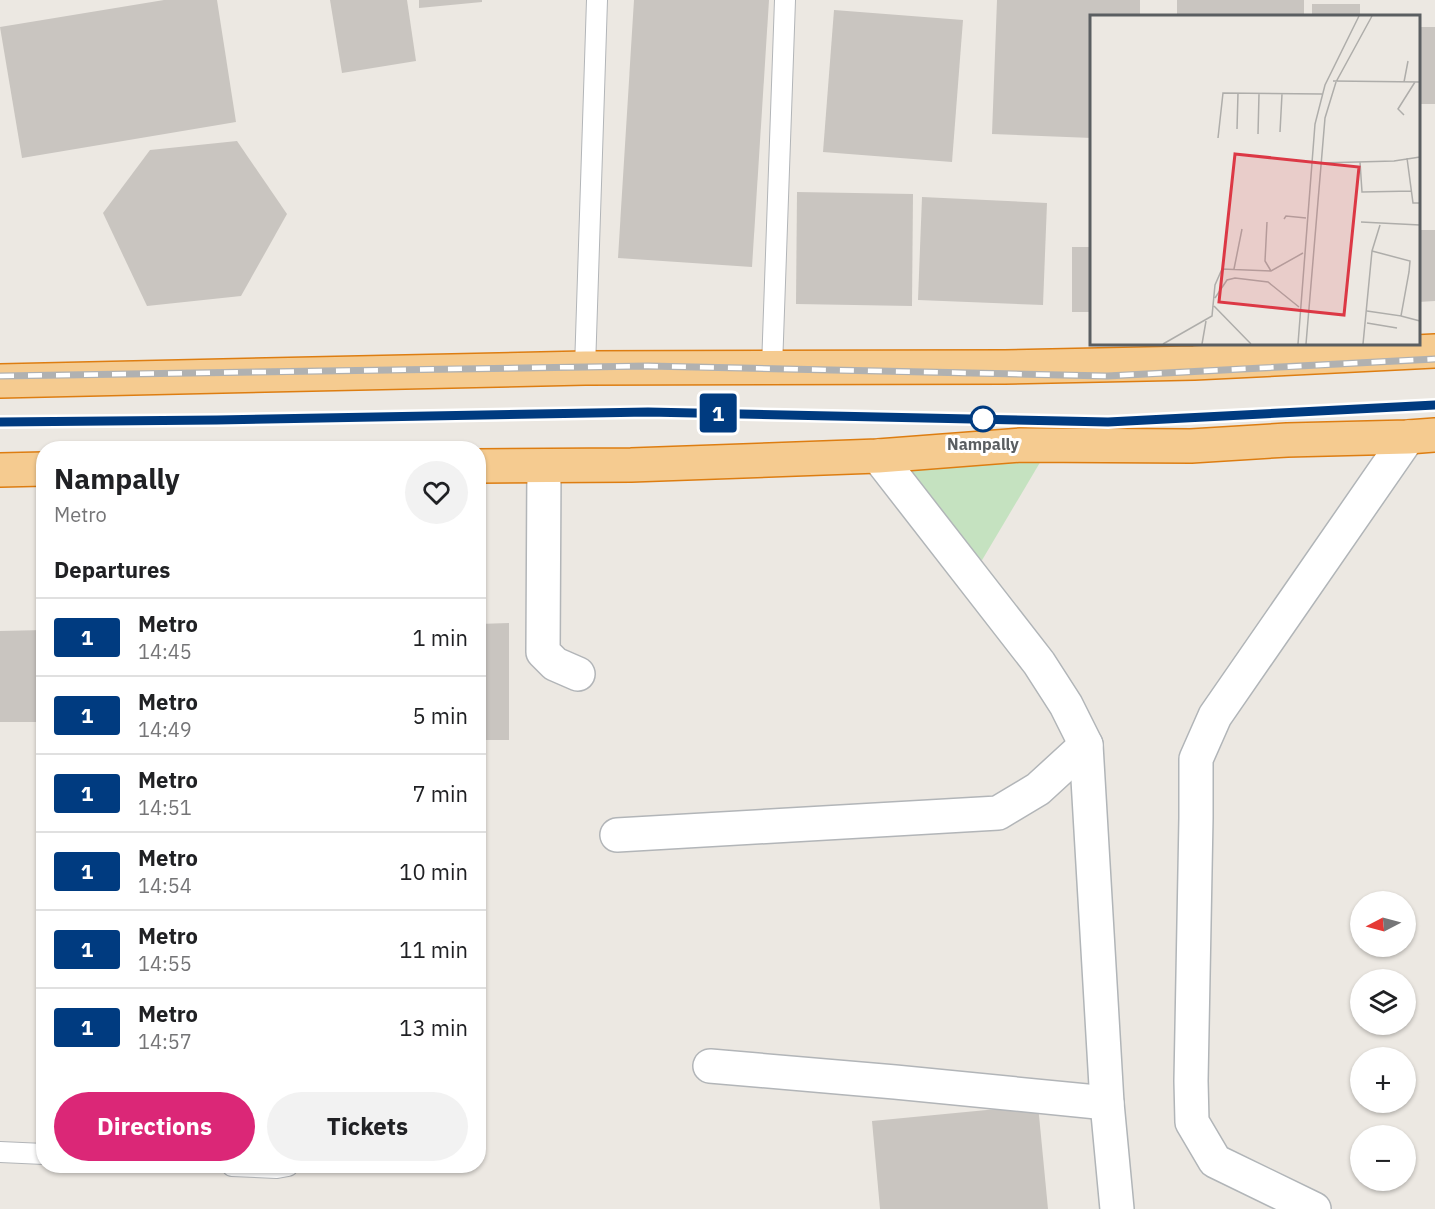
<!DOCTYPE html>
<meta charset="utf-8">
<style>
:root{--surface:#fff;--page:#f2f2f2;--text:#202124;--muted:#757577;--line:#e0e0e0;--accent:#db2777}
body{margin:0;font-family:"IBM Plex Sans",sans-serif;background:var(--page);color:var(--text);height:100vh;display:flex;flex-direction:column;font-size:22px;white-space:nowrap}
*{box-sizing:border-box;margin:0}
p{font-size:20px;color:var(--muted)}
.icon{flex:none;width:33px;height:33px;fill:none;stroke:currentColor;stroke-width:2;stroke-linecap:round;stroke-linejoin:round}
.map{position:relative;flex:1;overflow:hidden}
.side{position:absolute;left:36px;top:441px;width:450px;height:732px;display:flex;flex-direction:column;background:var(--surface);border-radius:24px;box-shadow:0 2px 4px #0004}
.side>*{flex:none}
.badge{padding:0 12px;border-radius:4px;font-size:21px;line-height:39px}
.needle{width:39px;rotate:264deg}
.controls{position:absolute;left:1350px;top:891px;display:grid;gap:12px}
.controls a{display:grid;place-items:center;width:66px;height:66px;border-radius:50%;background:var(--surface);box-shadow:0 2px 4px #0004;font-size:30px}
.map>.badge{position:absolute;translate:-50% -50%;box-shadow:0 0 0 3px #fff}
h2{padding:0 18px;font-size:22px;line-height:54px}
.round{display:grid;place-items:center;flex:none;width:63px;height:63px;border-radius:32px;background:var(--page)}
.head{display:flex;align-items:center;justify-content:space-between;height:102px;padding:0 18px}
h1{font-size:28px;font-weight:700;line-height:45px}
.cta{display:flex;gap:12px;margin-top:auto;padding:12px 18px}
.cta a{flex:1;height:69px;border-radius:36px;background:var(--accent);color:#fff;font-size:24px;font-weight:700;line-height:69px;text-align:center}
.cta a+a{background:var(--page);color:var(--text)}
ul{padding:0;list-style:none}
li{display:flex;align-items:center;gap:18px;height:78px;padding:0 18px;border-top:2px solid var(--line)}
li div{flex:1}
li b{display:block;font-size:22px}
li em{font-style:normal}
li .badge{min-width:66px;font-weight:700;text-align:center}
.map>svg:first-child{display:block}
.green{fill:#c5e2c0}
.building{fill:#c9c5c0}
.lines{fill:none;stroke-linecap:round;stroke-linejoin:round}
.lane-casing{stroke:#b2b5b8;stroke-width:22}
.street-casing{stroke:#b2b5b8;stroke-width:36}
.secondary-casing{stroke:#b1b5b8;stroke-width:36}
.highway-casing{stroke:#dd7d11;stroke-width:36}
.lane{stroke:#fff;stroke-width:20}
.street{stroke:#fff;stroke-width:33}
.secondary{stroke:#fff;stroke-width:33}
.highway{stroke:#f5cb90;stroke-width:33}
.rail-casing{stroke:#b0b1b1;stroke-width:7}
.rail{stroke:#fff;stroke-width:4.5;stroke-dasharray:14;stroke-linecap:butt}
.line-casing{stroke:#fff;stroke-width:14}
.line{stroke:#003b80;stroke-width:9}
.stop-dot{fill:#fff;stroke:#003b80;stroke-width:3}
.labels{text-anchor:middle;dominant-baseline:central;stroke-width:6;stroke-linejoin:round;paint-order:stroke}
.stop-label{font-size:16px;font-weight:bold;fill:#5a5e61;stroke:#fff}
.inset-road{fill:none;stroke:#aeadaa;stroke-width:1.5}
.view{fill:#dc3845;fill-opacity:0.15;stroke:#dc3845;stroke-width:3}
.inset-edge{fill:none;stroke:#5a5e61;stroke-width:3}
</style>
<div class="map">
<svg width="1435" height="1209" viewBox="0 0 1435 1209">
<rect width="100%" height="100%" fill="#ece8e2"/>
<path class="green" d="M875 443 1045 454 975 572Z"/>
<g class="building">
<path d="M164 0H217L236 122 22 158 0 27Z"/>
<path d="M330 0H407L416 61 342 73Z"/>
<path d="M419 0H482V2L419 8Z"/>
<path d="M634 0H769L752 267 618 258Z"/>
<path d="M997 0H1140V16H1092V138L992 134Z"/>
<rect x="1177" y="0" width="127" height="16"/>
<rect x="1312" y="4" width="48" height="12"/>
<path d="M834 10 963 20 952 162 823 152Z"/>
<rect x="1418" y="27" width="17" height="77"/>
<path d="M237 141 287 214 241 296 147 306 103 213 150 150Z"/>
<path d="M797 192 913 194 912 306 796 304Z"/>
<path d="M922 197 1047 203 1043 305 918 300Z"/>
<path d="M1418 230H1435V301L1418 302Z"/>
<rect x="1072" y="247" width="20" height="65"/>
<path d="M509 623V740H478V624Z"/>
<path d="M44 630V722H0V631Z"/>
<path d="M1038 1105 1048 1209H880L872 1121Z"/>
</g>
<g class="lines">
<g class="lane-casing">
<g id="lane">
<path d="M772 367 785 0"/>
<path d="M585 368 597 0"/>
<path d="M0 1152 44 1154"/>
<path d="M232 1166 277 1168 288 1166"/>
</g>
</g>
<g class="street-casing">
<g id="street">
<path d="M544 466 543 652 555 664 578 674"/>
<path d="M617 835 998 813 1038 789 1086 745"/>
<path d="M710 1066 895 1082 1107 1103"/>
</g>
</g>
<g class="secondary-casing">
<g id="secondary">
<path d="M878 456 1039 663 1066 705 1086 745 1107 1103 1117 1209"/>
<path d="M1314 1209 1215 1161 1192 1122 1191 1081 1196 818V759L1215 716 1408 437"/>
</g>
</g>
<g class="highway-casing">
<g id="highway">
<path d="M0 381 585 368 1005 367 1194 363 1435 351"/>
<path d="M478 466 631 465 878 456 1021 445 1191 446 1287 440 1408 437 1435 435"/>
<path d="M0 470 44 469"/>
</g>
</g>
<use href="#lane" class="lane"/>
<use href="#street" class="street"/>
<use href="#secondary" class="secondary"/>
<use href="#highway" class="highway"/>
<g class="rail-casing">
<g id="rail">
<path d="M0 376 648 366 1107 376 1435 359"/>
<path d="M0 422 169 421 648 412 1108 422 1435 405"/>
</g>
</g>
<use href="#rail" class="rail"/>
</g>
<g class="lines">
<g class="line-casing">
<path id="line" d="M0 422 217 420 648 412 1108 422 1435 405"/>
</g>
<use href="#line" class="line"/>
</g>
<circle class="stop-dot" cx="983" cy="419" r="12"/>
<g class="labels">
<g class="stop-label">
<text x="983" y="444">Nampally</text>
</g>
</g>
<g transform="translate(1090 15)">
<rect width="330" height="330" fill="#ece8e2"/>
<path class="inset-road" d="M243 66 330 67M314 67 318 46M314 100 308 94 325 67M147 114 148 78M190 117 192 79M168 119 169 79M128 123 133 78 232 79M317 143 323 188H330M270 147 272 177 322 176M230 148 304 146 330 142M194 204 196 201 216 203M177 207 175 246 181 256M271 207 330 210M144 254 152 214M125 283 137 265 145 263 178 267 209 292M124 291 161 329M277 296 311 301 319 257 320 246 282 236M311 301 330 306M277 308 307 313M73 329 122 301 125 270 132 254 181 256 213 238M112 329 116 306M208 329 225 109 235 70 269 1M216 329 235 103 246 67 282 1M273 329 282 236 290 210"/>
<path class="view" d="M145 139 269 152 254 300 129 287Z"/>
<rect width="330" height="330" class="inset-edge"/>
</g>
</svg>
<div class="controls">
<a><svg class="needle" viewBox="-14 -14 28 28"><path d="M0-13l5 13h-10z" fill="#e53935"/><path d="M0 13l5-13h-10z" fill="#757577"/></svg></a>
<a><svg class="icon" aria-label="layers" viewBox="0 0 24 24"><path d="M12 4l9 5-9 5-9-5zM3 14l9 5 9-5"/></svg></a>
<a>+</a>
<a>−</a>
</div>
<b class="badge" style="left:718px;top:413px;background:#003b80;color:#fff">1</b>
<section class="side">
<div class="head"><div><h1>Nampally</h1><p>Metro</p></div><a class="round"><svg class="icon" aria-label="heart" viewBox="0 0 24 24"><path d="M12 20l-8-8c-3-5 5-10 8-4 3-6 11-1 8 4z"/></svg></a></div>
<h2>Departures</h2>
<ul>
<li><span class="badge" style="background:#003b80;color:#fff">1</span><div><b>Metro</b><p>14:45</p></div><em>1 min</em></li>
<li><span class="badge" style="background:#003b80;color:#fff">1</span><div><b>Metro</b><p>14:49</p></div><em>5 min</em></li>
<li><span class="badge" style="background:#003b80;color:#fff">1</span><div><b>Metro</b><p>14:51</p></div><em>7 min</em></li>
<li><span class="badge" style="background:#003b80;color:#fff">1</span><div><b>Metro</b><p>14:54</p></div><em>10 min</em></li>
<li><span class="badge" style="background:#003b80;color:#fff">1</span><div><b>Metro</b><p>14:55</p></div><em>11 min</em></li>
<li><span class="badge" style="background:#003b80;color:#fff">1</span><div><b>Metro</b><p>14:57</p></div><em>13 min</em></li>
</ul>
<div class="cta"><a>Directions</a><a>Tickets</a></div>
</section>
</div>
